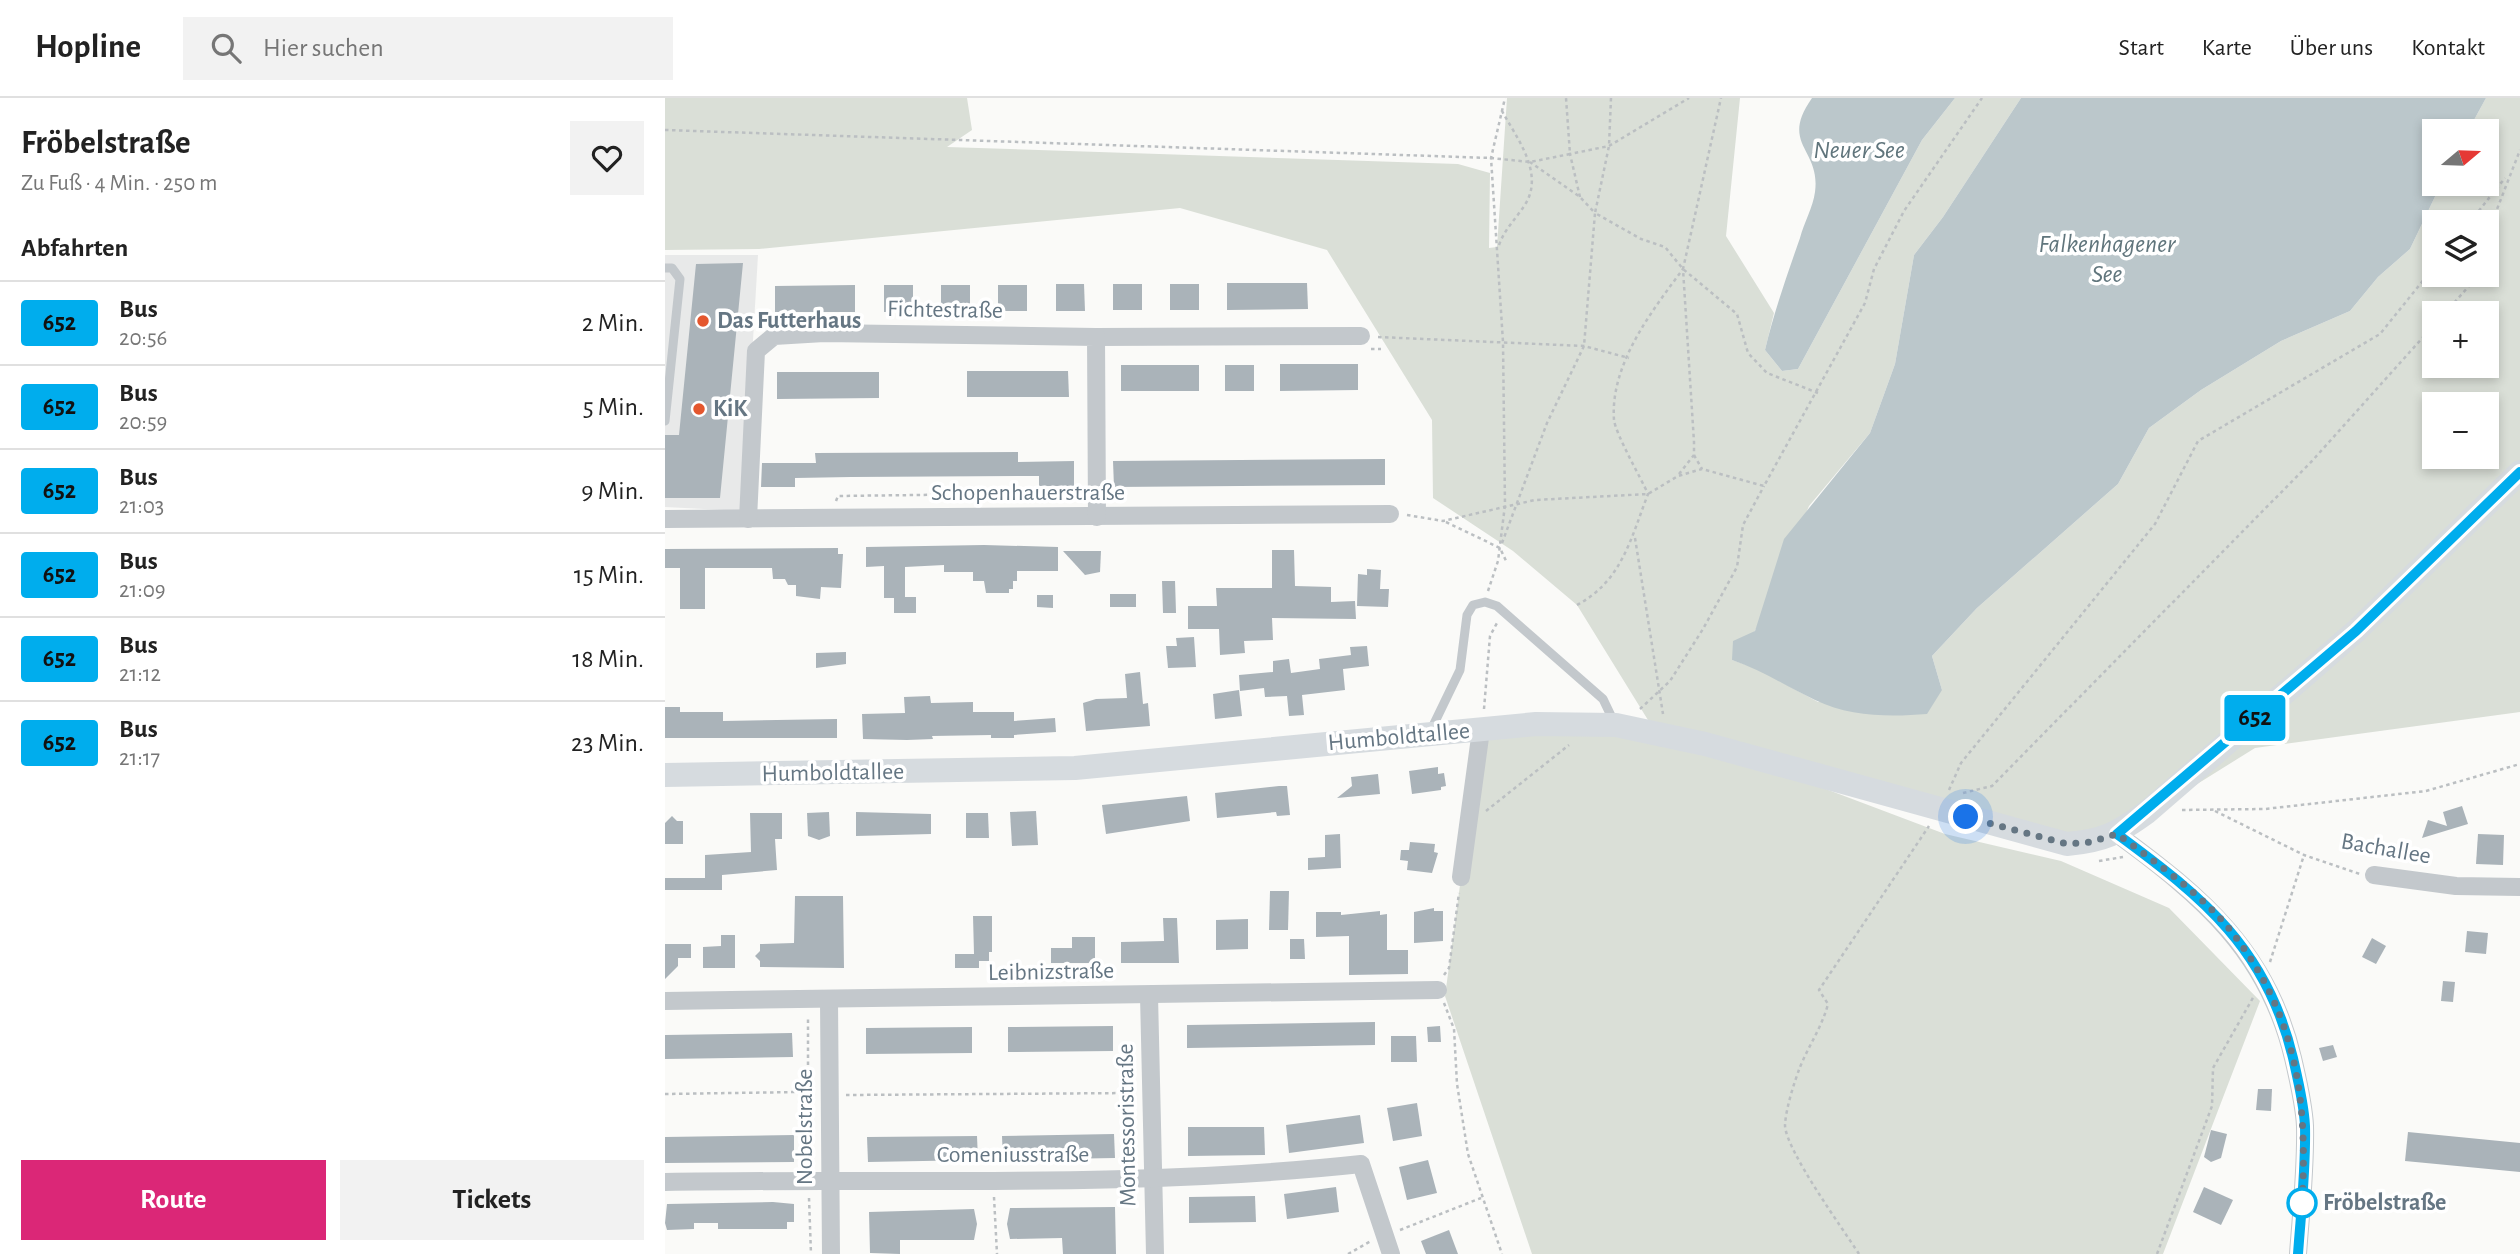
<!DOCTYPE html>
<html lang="de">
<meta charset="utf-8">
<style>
:root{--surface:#fff;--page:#f2f2f2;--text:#222;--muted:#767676;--line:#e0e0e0;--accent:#db2777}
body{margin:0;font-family:"Alegreya Sans",sans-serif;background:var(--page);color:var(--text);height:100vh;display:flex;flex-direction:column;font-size:26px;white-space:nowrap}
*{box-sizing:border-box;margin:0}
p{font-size:23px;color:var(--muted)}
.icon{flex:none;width:38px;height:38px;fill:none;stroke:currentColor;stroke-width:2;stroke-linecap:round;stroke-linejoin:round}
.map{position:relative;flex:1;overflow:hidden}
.drawer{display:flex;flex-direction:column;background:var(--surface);width:665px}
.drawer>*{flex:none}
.badge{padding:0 14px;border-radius:5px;font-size:24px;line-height:46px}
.needle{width:46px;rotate:71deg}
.fabs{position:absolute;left:1757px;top:21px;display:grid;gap:14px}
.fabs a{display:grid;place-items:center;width:77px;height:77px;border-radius:0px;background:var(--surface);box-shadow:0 4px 10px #0003;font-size:35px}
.you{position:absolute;width:35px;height:35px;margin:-18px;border:5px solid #fff;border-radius:50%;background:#1a73e8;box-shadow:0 0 0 10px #1a73e833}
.map>.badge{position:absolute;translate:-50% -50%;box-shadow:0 0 0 4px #fff}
h2{padding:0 21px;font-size:26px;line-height:63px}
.round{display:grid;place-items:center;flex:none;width:74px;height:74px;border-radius:0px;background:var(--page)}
.head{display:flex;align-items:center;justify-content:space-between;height:119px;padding:0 21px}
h1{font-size:33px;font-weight:700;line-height:52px}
.button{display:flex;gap:14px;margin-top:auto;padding:14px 21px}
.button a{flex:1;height:80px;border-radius:0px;background:var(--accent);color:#fff;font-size:28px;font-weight:700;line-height:80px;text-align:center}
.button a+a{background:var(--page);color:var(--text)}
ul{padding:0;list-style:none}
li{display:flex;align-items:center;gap:21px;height:84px;padding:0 21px;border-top:2px solid var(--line)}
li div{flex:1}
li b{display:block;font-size:26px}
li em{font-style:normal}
li .badge{min-width:77px;font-weight:700;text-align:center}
header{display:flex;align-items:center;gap:42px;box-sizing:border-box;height:98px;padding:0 35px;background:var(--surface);border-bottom:2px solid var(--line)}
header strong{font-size:33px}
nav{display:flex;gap:38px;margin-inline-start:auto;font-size:24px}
.search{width:490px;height:63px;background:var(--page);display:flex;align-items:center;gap:18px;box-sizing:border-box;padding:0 24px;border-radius:0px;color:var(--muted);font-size:26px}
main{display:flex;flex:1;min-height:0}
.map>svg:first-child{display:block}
.built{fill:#e8e9e9}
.green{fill:#dadfd7;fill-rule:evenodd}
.water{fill:#bbc7cb}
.building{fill:#aab3b9}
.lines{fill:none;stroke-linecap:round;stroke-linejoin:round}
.path{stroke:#bbbfc2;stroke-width:2.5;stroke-dasharray:3.5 3.5;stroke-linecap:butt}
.lane{stroke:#c3c8cc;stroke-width:9}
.street{stroke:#c3c8cc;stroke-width:18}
.secondary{stroke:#d6dbdf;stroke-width:24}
.line-casing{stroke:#fff;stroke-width:16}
.line{stroke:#00aded;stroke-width:10}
.walk{stroke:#657683;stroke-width:7;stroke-dasharray:0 12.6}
.poi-dot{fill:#e4572e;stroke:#fff;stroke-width:2.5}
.stop-dot{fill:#fff;stroke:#00aded;stroke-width:3.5}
.labels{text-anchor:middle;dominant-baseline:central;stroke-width:7;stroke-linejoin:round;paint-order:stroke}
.street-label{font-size:24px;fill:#657683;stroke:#fff}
.poi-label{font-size:24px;font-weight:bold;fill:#657683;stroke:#fff;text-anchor:start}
.stop-label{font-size:24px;font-weight:bold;fill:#657683;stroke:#fff;text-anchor:start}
.water-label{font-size:26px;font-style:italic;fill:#60757c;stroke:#fff}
</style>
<header>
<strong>Hopline</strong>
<div class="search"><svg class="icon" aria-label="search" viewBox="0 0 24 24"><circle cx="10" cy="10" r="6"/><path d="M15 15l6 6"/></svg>Hier suchen</div>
<nav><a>Start</a><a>Karte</a><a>Über uns</a><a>Kontakt</a></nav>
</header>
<main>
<section class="drawer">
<div class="head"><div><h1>Fröbelstraße</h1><p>Zu Fuß · 4 Min. · 250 m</p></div><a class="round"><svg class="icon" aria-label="heart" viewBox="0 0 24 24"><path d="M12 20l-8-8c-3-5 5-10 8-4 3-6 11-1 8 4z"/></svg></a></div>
<h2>Abfahrten</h2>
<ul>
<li><span class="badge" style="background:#00aded;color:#111">652</span><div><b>Bus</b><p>20:56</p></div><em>2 Min.</em></li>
<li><span class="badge" style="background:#00aded;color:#111">652</span><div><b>Bus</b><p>20:59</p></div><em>5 Min.</em></li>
<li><span class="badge" style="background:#00aded;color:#111">652</span><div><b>Bus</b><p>21:03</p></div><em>9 Min.</em></li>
<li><span class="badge" style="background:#00aded;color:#111">652</span><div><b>Bus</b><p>21:09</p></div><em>15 Min.</em></li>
<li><span class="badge" style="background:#00aded;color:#111">652</span><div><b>Bus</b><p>21:12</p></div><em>18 Min.</em></li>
<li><span class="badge" style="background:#00aded;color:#111">652</span><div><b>Bus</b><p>21:17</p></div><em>23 Min.</em></li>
</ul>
<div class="button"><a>Route</a><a>Tickets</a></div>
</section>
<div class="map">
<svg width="1855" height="1156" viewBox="0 0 1855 1156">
<rect width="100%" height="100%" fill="#fafaf8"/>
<path class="built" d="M0 157H93L78 413 0 409Z"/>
<path class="green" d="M0 0H302L307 32 282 49 793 66 825 75 824 150 832 149 842 0H1075L1061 138 1109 215 1100 252 1117 273 1133 271 1257 42 1290 0H1356L1278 119 1249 157 1230 266 1205 335 1144 408 1090 533 1067 562 1093 571 1153 604 1277 592 1267 558 1312 510 1453 386 1484 330 1536 292 1616 243 1685 213 1713 179 1745 151 1776 86H1822V33H1803L1821 0H1855V614L1590 650 1452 736 1426 744 1052 650 1280 736 1396 763 1504 810 1595 903 1498 1156H867L780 898 816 632 991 635 912 507 848 453 768 400 767 322 662 152 515 110 94 151 0 152ZM1769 124H1822V177H1769ZM1769 215H1822V268H1769ZM1769 306H1822V359H1769Z"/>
<g class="water">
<path d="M1147 0H1290L1257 42 1133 271 1117 273 1100 252C1109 214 1122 177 1135 140 1139 125 1148 109 1150 94 1156 50 1114 47 1147 0Z"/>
<path d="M1356 0H1821L1803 33H1769V86H1776L1745 151 1713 179 1685 213 1616 243 1536 292 1484 330 1453 386 1312 510 1267 558 1277 592 1262 616C1225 619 1185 619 1150 602 1122 589 1097 572 1067 562L1068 543 1090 533 1119 441 1205 335 1230 266 1249 157 1278 119Z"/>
</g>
<g class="building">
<path d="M78 165 55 400H0V337H14L31 166Z"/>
<path d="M562 185H642L643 211 562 212Z"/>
<path d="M391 186H419L420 213H391Z"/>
<rect x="448" y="186" width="29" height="26"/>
<rect x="505" y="186" width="29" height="26"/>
<path d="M190 187V214H110V188Z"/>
<path d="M219 187H248V213L219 214Z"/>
<rect x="276" y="187" width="29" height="26"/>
<rect x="333" y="187" width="29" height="26"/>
<path d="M615 266H693V292L615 293Z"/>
<rect x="456" y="267" width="78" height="26"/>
<rect x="560" y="267" width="29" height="26"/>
<path d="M302 273H403L404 299H302Z"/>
<path d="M112 274H214V300L112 301Z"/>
<path d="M353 354V364L409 363V388H374V378L186 379 130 380V389H96L97 365H151L150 355Z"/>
<path d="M720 361V387L449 389 448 363Z"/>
<path d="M319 447 393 449V473H352V483H348V491H344V495H321L319 483H308V474H279V467L240 469V499H251V515H229V500H219V468L201 469V449Z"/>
<path d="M173 450V456H178L176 490 156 489 155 501 131 498V487H123L120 481H108L107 470H40V511H15V470H0V451Z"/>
<path d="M607 452H629L630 488 666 489V504L690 503 691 521 607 520 608 542 579 543 580 555 555 557 554 531H523V508H552L551 490H607Z"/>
<path d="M398 453H436L435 474 420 477Z"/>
<path d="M702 471 716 472 715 491H724L723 509 692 508 693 476 702 477Z"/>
<path d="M497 483H510L511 515H498Z"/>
<rect x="445" y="496" width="26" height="13"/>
<path d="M372 497H388V510L372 509Z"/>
<path d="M529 539 531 569 503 570 501 548H512L511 540Z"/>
<path d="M702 548 704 568 678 571 680 592 637 597 639 617 624 618 622 598 600 599 599 590 575 593 574 577 608 574V563L624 561 626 575 655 571 654 561 686 557 685 549Z"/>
<path d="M181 554V566L151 570V555Z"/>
<path d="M475 574 478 606 483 605 485 628 421 633 418 605 431 601 462 600 460 576Z"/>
<path d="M574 592 577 618 550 621 548 596Z"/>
<path d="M265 598 266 605 308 604V614H349V623L390 620 391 634 349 637V640H326V637L267 638 268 641 242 642 198 641 197 616 240 615 239 599Z"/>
<path d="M0 609H15V614H58V623L172 621V640H0Z"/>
<path d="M773 669V676L779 675 781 688 776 689V692L747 696 744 673Z"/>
<path d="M713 676 715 696 672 700 687 688 686 679Z"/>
<path d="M614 688H622L625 717 612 718 611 714 552 720 550 695Z"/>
<path d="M522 698 525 723 441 736 437 707Z"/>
<path d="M1797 708 1803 726 1757 740 1763 722 1782 728 1778 714Z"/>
<path d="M371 713 373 747 347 748 345 714Z"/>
<path d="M164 714 165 738 154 742 143 738 142 715Z"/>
<path d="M191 714 266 716V736L191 738Z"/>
<path d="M85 715H117V741H110L112 772 57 777V792H0V780H40V757L86 754Z"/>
<path d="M301 715H323L324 740H301Z"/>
<path d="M7 718 12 723H18V746H0V725Z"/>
<path d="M675 736 676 770 643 772V760L660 759V737Z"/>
<path d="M1813 736 1839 737 1838 767 1811 766Z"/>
<path d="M745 744 770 746 769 754 773 755 767 775 742 772 743 763 735 762 736 752H744Z"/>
<path d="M605 793H624L623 832H604Z"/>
<path d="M130 798H178L179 870 95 869V863L90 858 95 853V846L129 845Z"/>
<path d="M769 810V813H778V843L749 845V814Z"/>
<path d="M715 813V817L722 816V852H743V876L684 877V838L651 839V814H676V817Z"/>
<path d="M308 818H327V854H324V863H314V870H290V856H309Z"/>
<path d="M498 820H512L514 865H456V844L499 843Z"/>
<path d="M583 821V851L551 852V822Z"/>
<path d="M1802 833 1823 835 1821 856 1800 854Z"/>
<path d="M56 837H70V870H38V849L56 848Z"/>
<path d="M407 839H430V865H386V850H407Z"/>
<path d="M1707 840 1721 848 1711 866 1697 859Z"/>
<path d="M625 841H639L640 861H625Z"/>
<path d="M0 846H26V860H13V868L0 881Z"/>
<path d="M1778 883 1790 884 1788 904 1776 903Z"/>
<path d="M710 924V947L522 950V927Z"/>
<path d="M448 928V953L343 954V929Z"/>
<path d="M775 928 776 944H763L762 929Z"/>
<path d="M307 929V955L201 956V930Z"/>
<path d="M127 935 128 959 0 961V937Z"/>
<path d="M726 938H751L752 964H726Z"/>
<path d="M1668 947 1672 959 1658 963 1654 950Z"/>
<path d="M1593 991H1607L1606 1013 1591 1012Z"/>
<path d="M752 1005 757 1038 728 1043 722 1010Z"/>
<path d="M695 1017 699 1045 624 1055 621 1027Z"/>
<path d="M523 1029H599L600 1057 523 1058Z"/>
<path d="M1546 1032 1562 1036 1556 1060 1546 1064 1539 1059Z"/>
<path d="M1743 1034 1855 1045V1074L1740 1063Z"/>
<path d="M449 1036 450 1060 338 1062 337 1038Z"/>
<path d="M129 1037V1064L0 1065V1039Z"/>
<path d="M312 1038 313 1062 203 1064 202 1039Z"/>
<path d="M763 1062 772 1095 742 1102 734 1069Z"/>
<path d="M671 1089 674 1114 622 1121 619 1096Z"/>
<path d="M1539 1089 1568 1102 1556 1127 1528 1114Z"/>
<path d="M590 1098 591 1124 524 1125V1099Z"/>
<path d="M108 1104 129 1106V1124H122V1131H53V1125H29V1131L2 1132 0 1125 2 1106Z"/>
<path d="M450 1109 451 1156H398L397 1140 345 1141 342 1126 345 1110Z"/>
<path d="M309 1111 312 1126 309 1142H235V1156L205 1155 204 1114Z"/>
<path d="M784 1132 793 1156H761L756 1143Z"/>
</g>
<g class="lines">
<g class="path">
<path d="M946 0 944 48 930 115 976 141 1000 149 1018 171 1072 216 1083 255 1102 275 1153 295"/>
<path d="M0 32 826 60 865 64 905 56 901 0"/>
<path d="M915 99 905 56 944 48 1024 0"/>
<path d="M1805 124 1840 80"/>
<path d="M1822 137 1855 52"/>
<path d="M834 147C840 130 852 120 861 105 879 74 851 39 837 13"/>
<path d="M1780 215 1804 188 1808 177"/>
<path d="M713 239 919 248 964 260"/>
<path d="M706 251H716"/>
<path d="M1029 357 1037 371"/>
<path d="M1014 376 1029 357V344L1018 171 1056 0"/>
<path d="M171 403 173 398 330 396 339 401"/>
<path d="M742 417 778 423 870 402 983 396 1013 378 1037 371 1099 388 1200 205 1209 171 1239 113 1317 0"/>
<path d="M781 424 835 450 842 465"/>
<path d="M970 440 998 616"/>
<path d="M837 445 882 325 919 248 930 115 915 99 865 64"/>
<path d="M823 493 833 463 840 407 838 244 826 60 840 0"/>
<path d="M912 507C957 483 966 440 983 396 976 380 951 337 949 322 945 266 987 213 1018 171"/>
<path d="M819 611 825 538 832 525"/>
<path d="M975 611 1005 583 1038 531 1072 469 1078 427 1099 388"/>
<path d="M1284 692 1296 665 1490 426 1533 343 1715 236 1769 169"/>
<path d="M1298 695 1327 688 1647 363 1769 227"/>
<path d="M1517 712 1600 711 1761 693 1855 666"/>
<path d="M821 713 904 647"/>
<path d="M1550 713 1639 757 1695 776"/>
<path d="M1434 763 1458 759"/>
<path d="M1605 864 1639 757"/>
<path d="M779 877 784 870 794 795"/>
<path d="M779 905 789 931 792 986 803 1056 837 1156"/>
<path d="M0 996 134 994 150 998"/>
<path d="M181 997 468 995"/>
<path d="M143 1065V918"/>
<path d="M329 1099 332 1156"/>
<path d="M144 1100 146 1156"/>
<path d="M735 1132 816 1100"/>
<path d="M683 1156 706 1143"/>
<path d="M1194 1156C1178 1131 1120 1051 1120 1027 1121 1010 1129 985 1135 969 1144 947 1157 929 1163 906L1154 892 1264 728"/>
<path d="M1492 1156 1547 1008 1548 970 1589 898"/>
</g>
<g class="lane">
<path d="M0 170H7L15 181 0 323"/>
<path d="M766 632 795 572 802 517 808 507 820 504 832 508 938 601 949 624"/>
</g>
<g class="street">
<path d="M431 239 696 238"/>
<path d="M0 421 725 416"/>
<path d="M83 421 91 253 109 238 159 235 431 239 432 419"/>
<path d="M1452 736C1537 798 1603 854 1628 960 1633 982 1639 1006 1640 1028 1641 1071 1636 1114 1633 1156"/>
<path d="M1709 777 1791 788 1855 789"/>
<path d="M796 779 816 632"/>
<path d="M484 897 490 1156"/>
<path d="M164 902 166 1156"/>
<path d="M0 903 773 892"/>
<path d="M0 1084C232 1080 465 1091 696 1066L726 1156"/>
</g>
<path class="secondary" d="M0 677 410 670 871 626 951 627 1040 646 1402 746C1439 743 1453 735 1482 714L1691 533 1855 374"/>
</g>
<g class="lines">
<g class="line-casing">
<path id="line" d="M1633 1156C1636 1114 1641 1071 1640 1028 1639 1006 1633 982 1628 960 1602 851 1539 800 1452 736L1691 533 1855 374"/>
</g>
<use href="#line" class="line"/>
<path class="walk" d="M1301 719 1402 746 1426 744 1452 736C1489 763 1539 798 1566 833 1632 917 1643 1003 1637 1105"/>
</g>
<g class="poi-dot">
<circle cx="38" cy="223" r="7"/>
<circle cx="34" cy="311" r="7"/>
</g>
<circle class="stop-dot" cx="1637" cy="1105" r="14"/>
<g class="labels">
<g class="street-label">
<text transform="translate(280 212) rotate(1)">Fichtestraße</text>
<text x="363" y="395">Schopenhauerstraße</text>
<text transform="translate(734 639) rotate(-5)">Humboldtallee</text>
<text transform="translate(168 675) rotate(-1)">Humboldtallee</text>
<text transform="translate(1721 751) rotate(10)">Bachallee</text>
<text transform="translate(386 874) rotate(-1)">Leibnizstraße</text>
<text transform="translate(462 1027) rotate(-91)">Montessoristraße</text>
<text transform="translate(140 1029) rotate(-90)">Nobelstraße</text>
<text x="348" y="1057">Comeniusstraße</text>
</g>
<g class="poi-label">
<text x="52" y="223">Das Futterhaus</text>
<text x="48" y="311">KiK</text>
</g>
<g class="stop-label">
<text x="1658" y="1105">Fröbelstraße</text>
</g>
<g class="water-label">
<text x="1194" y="52">Neuer See</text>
<text x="1442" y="146">Falkenhagener<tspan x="1442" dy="30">See</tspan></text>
</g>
</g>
</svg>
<div class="fabs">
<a><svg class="needle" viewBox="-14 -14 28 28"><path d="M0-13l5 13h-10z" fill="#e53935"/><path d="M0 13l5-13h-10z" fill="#767676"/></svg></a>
<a><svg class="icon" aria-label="layers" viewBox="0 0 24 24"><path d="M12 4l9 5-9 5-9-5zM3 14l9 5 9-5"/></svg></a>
<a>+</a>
<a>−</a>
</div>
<div class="you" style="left:1301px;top:719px"></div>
<b class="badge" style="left:1590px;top:620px;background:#00aded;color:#111">652</b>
</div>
</main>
